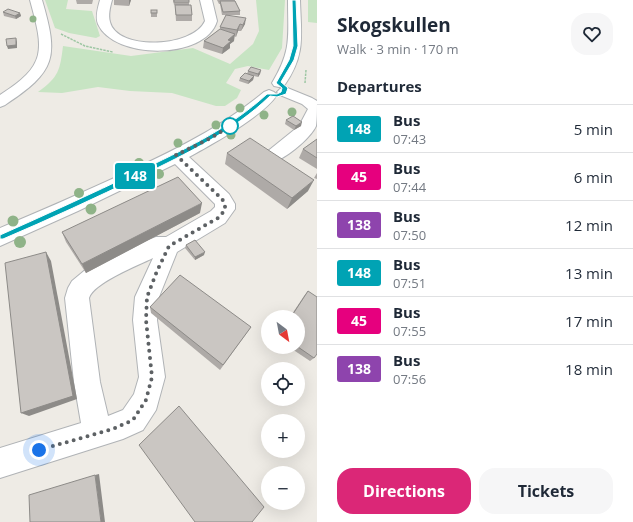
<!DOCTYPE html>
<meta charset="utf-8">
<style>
:root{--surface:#fff;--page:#f6f6f7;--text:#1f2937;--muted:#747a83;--line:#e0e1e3;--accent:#db2777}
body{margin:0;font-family:"Open Sans",sans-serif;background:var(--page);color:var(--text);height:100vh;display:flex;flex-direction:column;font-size:15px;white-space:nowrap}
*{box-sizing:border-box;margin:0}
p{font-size:13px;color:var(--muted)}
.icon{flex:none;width:22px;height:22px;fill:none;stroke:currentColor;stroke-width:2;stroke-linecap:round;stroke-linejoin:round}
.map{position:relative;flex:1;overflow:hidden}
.drawer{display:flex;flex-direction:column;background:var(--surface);width:316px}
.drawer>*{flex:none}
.badge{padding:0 8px;border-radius:3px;font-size:14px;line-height:26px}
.needle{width:26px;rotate:148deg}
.controls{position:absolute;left:261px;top:310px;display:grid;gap:8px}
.controls a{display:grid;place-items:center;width:44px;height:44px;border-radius:50%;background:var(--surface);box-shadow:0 4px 16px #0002;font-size:20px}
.you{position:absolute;width:20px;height:20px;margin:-10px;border:3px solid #fff;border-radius:50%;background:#1a73e8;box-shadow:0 0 0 6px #1a73e833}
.map>.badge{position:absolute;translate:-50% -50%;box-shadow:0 0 0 2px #fff}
h2{padding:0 20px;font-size:15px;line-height:36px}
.round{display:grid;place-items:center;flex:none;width:42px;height:42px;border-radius:16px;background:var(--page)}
.head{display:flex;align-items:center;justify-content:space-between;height:68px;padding:0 20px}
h1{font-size:19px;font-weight:700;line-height:30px}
.primary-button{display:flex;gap:8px;margin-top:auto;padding:8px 20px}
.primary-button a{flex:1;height:46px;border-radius:16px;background:var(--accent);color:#fff;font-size:16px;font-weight:700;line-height:46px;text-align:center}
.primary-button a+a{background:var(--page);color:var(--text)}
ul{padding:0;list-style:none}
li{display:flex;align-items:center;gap:12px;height:48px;padding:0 20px;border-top:1px solid var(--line)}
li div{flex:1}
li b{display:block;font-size:15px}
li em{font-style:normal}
li .badge{min-width:44px;font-weight:700;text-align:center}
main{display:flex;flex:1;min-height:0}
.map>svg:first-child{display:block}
.green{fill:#c7e4c3}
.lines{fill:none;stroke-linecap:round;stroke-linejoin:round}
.minor-casing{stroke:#b0b3b6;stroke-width:2}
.path{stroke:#9ec7a4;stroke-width:1.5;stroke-dasharray:2.5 1;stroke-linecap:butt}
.minor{fill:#fff;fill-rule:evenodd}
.tree{fill:#8fb388}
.wall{fill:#aeaaa7}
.shaded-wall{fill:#8d8b88}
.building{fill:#cac6c2;stroke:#8d8b88}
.line{fill:#00a3b4;stroke:#fff}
.walk{stroke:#5d6164;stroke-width:4;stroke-dasharray:0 7.2}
.stop-dot{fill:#fff;stroke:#00a3b4;stroke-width:2}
</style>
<main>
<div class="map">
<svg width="317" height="522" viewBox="0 0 317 522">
<rect width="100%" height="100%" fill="#eeebe5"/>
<g class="green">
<path d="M45 0H68L66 9 92 11 100 36 96 38 69 33 55 28Z"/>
<path d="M256 0H285L282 48 269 70 248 66 235 69 226 83 241 90 237 98 225 106H216L172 93 130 91 98 87 62 93 38 92C59 77 60 70 63 46L131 56 193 48 230 64 253 44 259 31Z"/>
<path d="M308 0H317V23L308 22Z"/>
</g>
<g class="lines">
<g class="minor-casing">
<g id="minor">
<path d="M30 0H42C59 58 56 71 5 105L0 107V95C47 65 44 51 30 0Z"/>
<path d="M100 0H112C110 7 108 15 110 22 117 51 193 48 205 21L200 0H212L217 21C206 60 114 60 98 24 95 17 98 7 100 0Z"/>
<path d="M288 0H300C301 36 306 55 284 86L279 87 274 86 272 83C292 50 288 37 288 0Z"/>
<path d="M285 87 312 98 317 101C317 108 317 120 316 126 311 137 291 154 280 159 275 162 272 161 268 159L265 155 268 151 299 126 308 109 302 104 280 95 277 92 280 89Z"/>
<path d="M269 90 274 92 277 95C262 117 213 144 189 157L229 194 235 204V209L225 223 177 252 159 297 157 320 165 377 156 410 143 430 123 439 0 478V448L81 423 74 382 65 298 68 288 72 281 84 271 148 240 156 237H166L211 211 215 207V204L175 164 78 211 0 246V228C38 212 75 196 112 179 165 155 218 130 264 92ZM153 258 135 297 133 320 139 377 134 394 123 410 108 416 100 382 89 298C93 283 139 265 153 258Z"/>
</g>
</g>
<g class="path">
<path d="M61 34 85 46 113 52"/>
<path d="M305 83 306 70"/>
</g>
<use href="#minor" class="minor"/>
</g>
<g class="tree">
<circle cx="33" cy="19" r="3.5"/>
<circle cx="240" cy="108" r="4.5"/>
<circle cx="292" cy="112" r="4.5"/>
<circle cx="264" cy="115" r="4.5"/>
<circle cx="216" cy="125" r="4.5"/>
<circle cx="231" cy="135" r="4.5"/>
<circle cx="178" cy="143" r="4.5"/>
<circle cx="139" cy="163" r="5"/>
<circle cx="159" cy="174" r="5"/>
<circle cx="79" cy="193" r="5"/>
<circle cx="91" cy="209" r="5.5"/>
<circle cx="13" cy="221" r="5.5"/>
<circle cx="20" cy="242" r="6"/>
</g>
<g class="wall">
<path d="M76 0H93L92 4H77Z"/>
<path d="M114 0H131L129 6 114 5Z"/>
<path d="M173 0H189V5L192 15V21H176L175 5H174Z"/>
<path d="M217 0H237H235V1L240 11V15H228L245 24 241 31H238L236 37 234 36V41L230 44V48L222 54 203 48 204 41 220 29V27L226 15H222L220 4H219Z"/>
<rect x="151" y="10" width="6" height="7"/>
<path d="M3 12 20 13 21 16 16 19 4 16Z"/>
<path d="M261 70 260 74 258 77 254 76 253 80 248 84 239 81 240 78 247 74 248 71Z"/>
<path d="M286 120 301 126 294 130 285 124Z"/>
<path d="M317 139V169L299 158 303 149Z"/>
<path d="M227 153 308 191 287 209 225 164Z"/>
<path d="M317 173V179L314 178Z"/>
<path d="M200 213 86 273 66 242 62 232Z"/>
<path d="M186 245 204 255 195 260 185 248Z"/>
<path d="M308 291 314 358 310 361 289 347H298V317H290L304 296Z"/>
<path d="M150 307 251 327 220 370 151 313Z"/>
</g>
<g class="shaded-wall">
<path d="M129 0H131L129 6Z"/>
<path d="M20 13 21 16 16 19 15 16Z"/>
<path d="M246 18 245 24 241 31 243 25Z"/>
<path d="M240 24 238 31 236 37 237 30Z"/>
<path d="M235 34 234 41 230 44V48L222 54 223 48 228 40Z"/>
<path d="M16 38 17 42V48L8 49 7 46Z"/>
<path d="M261 70 260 74 258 77V74Z"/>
<path d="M254 76 253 80 248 84 249 81Z"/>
<path d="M302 122 301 126 294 130 296 126Z"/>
<path d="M314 180 308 191 287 209 292 198Z"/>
<path d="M202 203 200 213 86 273 82 264Z"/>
<path d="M46 252 51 261 77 399 29 416 21 413Z"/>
<path d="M205 252 204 255 195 260V257Z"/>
<path d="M99 474 105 522H101L95 475Z"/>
</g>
<g class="building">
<rect x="174" y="0" width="15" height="2"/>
<path d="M220 1H235L240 11 223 12Z"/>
<path d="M175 5H191L192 15H176Z"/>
<path d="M8 9 20 13 15 16 3 12Z"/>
<rect x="151" y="10" width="6" height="3"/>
<path d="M226 15 246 18 243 25 240 24 237 30 220 27Z"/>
<path d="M220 29 235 34 228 40 231 41 223 48 204 41Z"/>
<path d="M16 38V45L7 46 6 39Z"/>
<path d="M251 67 261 70 258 74 248 71Z"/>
<path d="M245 73 254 76 249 81 240 78Z"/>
<path d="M293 116 302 122 296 126 286 120Z"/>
<path d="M250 138 314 180 292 198 227 153Z"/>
<path d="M317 139V158L303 149Z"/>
<path d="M178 177 202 203 82 264 62 232Z"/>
<path d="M195 240 205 252 195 257 186 245Z"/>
<path d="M46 252 73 396 21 413 5 263Z"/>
<path d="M180 275 251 327 223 365 150 307Z"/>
<path d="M308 291 317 297V354L314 358 298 347V317H291Z"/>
<path d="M179 406 264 507 252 522H195L139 445Z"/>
<path d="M95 475 101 522H30L29 495Z"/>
</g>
<path class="line" d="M292 0H296L298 46 294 60 281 82 288 88 286 94 277 97 270 96C233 132 187 153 141 176 95 198 50 219 3 239H0V235C45 215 91 194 137 172 183 150 229 129 267 94H277L281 92 282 88 276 83 289 60 293 46Z"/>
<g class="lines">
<path class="walk" d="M39 450 113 429 133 420 146 400 152 377 146 320 147 297 157 271 169 246 218 218 225 210V204L222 199 176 155 211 138 230 126"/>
</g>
<circle class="stop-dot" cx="230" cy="126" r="8"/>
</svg>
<div class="controls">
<a><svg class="needle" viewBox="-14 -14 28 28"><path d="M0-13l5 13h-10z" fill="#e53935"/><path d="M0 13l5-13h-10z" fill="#747a83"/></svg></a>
<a><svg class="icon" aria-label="locate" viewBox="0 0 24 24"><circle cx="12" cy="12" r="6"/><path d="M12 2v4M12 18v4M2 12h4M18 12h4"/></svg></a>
<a>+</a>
<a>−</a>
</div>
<div class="you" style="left:39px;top:450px"></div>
<b class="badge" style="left:135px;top:176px;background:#00a3b4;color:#fff">148</b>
</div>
<section class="drawer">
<div class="head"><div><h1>Skogskullen</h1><p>Walk · 3 min · 170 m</p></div><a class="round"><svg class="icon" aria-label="heart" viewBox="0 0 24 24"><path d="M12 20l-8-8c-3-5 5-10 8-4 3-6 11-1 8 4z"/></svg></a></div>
<h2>Departures</h2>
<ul>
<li><span class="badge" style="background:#00a3b4;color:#fff">148</span><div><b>Bus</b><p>07:43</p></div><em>5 min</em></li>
<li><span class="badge" style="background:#e6007e;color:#fff">45</span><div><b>Bus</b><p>07:44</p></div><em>6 min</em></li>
<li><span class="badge" style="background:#8e44ad;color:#fff">138</span><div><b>Bus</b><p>07:50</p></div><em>12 min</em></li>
<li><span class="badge" style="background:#00a3b4;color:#fff">148</span><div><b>Bus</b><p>07:51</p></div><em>13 min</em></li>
<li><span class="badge" style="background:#e6007e;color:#fff">45</span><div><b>Bus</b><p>07:55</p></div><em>17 min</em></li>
<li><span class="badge" style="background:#8e44ad;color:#fff">138</span><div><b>Bus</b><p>07:56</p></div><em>18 min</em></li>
</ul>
<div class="primary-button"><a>Directions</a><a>Tickets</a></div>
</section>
</main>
